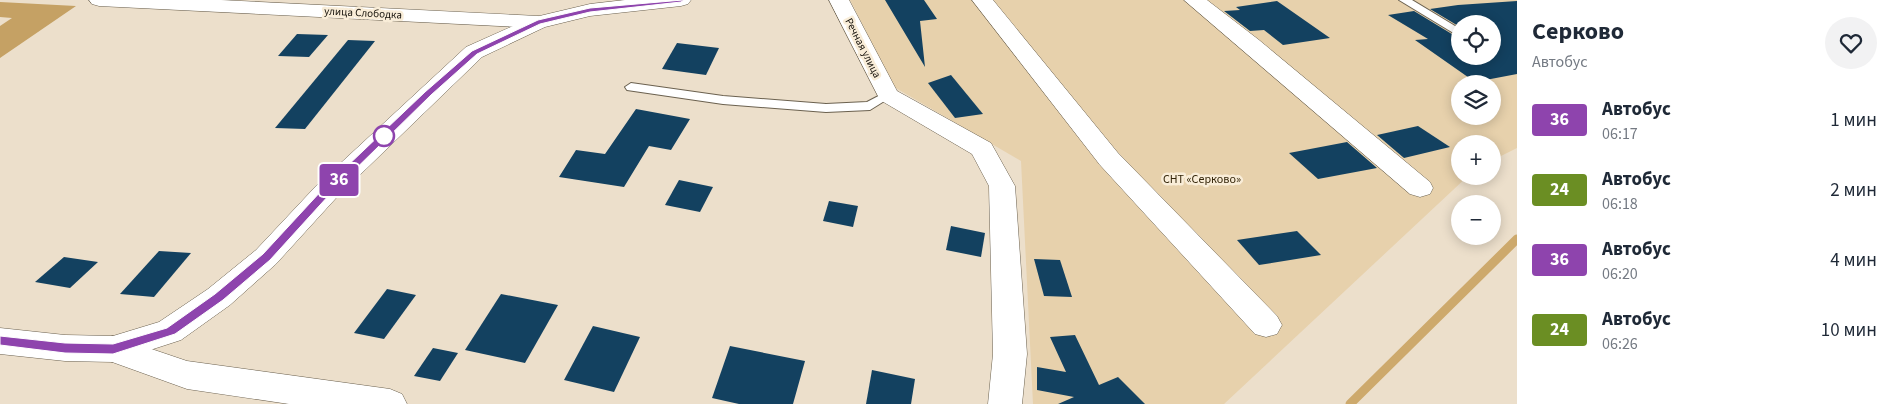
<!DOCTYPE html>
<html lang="ru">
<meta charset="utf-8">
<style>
:root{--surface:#fff;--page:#f2f2f3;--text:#1f2937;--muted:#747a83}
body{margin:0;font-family:"Source Sans 3",sans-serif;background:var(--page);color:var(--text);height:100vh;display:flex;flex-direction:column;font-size:19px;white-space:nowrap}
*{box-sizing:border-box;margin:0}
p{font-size:16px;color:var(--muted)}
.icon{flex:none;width:28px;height:28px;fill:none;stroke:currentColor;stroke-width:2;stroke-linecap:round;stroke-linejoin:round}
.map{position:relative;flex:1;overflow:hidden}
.drawer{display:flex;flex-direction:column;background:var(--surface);width:375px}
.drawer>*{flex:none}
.badge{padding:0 10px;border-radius:4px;font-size:18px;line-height:32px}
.tools{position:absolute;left:1451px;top:15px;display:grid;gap:10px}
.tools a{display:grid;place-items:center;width:50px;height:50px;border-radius:50%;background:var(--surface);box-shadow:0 2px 12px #0003;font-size:25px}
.map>.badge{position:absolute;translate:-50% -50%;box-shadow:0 0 0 2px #fff}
.round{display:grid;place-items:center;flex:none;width:52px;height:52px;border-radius:26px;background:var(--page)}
.headline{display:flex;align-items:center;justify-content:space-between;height:85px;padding:0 15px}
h1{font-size:24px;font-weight:700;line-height:38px}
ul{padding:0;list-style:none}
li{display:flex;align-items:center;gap:15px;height:70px;padding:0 15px}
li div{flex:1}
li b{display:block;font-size:19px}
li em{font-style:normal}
li .badge{min-width:55px;font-weight:700;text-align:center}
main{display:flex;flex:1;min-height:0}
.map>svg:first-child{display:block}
.green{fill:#e7d1ac;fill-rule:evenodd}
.forest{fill:#c5a164}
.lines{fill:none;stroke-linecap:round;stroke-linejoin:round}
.stream{stroke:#cda96c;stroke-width:9}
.building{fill:#134160}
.service-casing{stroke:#6b614f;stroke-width:2}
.minor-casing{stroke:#6b614f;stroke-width:1}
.secondary-casing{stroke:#6b614f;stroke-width:1}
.service{fill:#fff;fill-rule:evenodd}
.minor{fill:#fff;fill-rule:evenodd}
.secondary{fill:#fff;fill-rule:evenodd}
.line{fill:#8e44ad;stroke:#fff}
.stop-dot{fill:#fff;stroke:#8e44ad;stroke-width:2.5}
.labels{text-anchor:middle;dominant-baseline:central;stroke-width:5;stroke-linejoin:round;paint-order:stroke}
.far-street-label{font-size:11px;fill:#17130c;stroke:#f9edd8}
.park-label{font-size:12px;fill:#35260a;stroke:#f9edd8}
</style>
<main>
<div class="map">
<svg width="1517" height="404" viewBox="0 0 1517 404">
<rect width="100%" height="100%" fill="#ecdfcb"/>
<path class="green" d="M850 0H1517V148L1493 160 1492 144H1460V176H1468L1224 404H1033L1021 161 894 87ZM1460 24H1492V56H1460ZM1460 84H1492V116H1460Z"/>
<path class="forest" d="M0 2 76 6 0 58V26L12 18 0 17Z"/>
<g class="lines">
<path class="stream" d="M1350 404 1517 239"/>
</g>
<g class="building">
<path d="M885 0H924L937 19 920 21 925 67Z"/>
<path d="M1277 1 1330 38 1283 45 1264 30 1250 31 1224 11 1240 10 1236 7Z"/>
<path d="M1517 1V74L1475 82 1415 40 1428 39 1388 15 1414 11 1460 39V56H1492V24H1460V27L1430 9 1458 5Z"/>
<path d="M297 34 328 35 309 57 278 56Z"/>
<path d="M348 40 375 41 305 129 275 128Z"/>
<path d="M677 43 719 48 706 75 662 69Z"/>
<path d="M951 75 983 114 955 118 928 83Z"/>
<path d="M636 109 690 119 671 150 649 146 624 187 559 177 576 150 605 154Z"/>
<path d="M1418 126 1450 147 1404 158 1377 135Z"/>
<path d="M1347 142 1377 168 1318 179 1289 153Z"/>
<path d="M679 180 713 187 700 212 665 205Z"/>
<path d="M829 201 858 206 853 227 823 221Z"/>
<path d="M951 226 985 233 981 257 946 250Z"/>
<path d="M1297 231 1321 255 1259 265 1237 240Z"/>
<path d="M159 251 191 253 154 297 120 294Z"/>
<path d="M64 257 98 262 70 288 35 282Z"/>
<path d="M1034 259 1060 260 1072 297 1044 296Z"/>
<path d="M387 289 416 295 384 339 354 333Z"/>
<path d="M501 294 558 305 525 363 465 350Z"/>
<path d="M593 326 640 337 614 392 564 380Z"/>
<path d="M1075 335 1099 385 1118 377 1145 404H1058L1074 397 1037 390V367L1066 372 1050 337Z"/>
<path d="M730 346 805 361 793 404H739L712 398Z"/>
<path d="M433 348 458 353 440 381 414 376Z"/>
<path d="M872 370 915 379 911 404H866Z"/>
</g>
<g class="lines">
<g class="service-casing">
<g id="service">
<path d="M1399 0H1412L1460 29V37Z"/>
<path d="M631 83 723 96 826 104 867 102 888 91 894 95 870 110 826 112 723 104 627 90 625 87Z"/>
</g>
</g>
<g class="minor-casing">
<g id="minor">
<path d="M89 0H221L538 16 545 18 548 22 545 26 538 28 99 6 92 4Z"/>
<path d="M829 0H849L897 91 991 143 1015 186 1027 354 1022 404H988L993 354 989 186 972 154 880 100Z"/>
<path d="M972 0H993L1118 153 1277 316 1282 325 1277 334 1266 337 1255 334 1100 165Z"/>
<path d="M1184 0H1207L1259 40 1430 182 1433 188 1430 194 1420 197 1410 194Z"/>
<path d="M113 336 187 361 390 389 402 394 407 404H289L187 389 101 358 97 349 101 340Z"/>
</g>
</g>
<g class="secondary-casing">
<path id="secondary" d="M625 0H691L688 4 681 6 590 16 545 27 482 57 337 197 276 264 230 305 181 340 113 362 65 361 0 354V328L65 335 113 336 159 322 208 289 256 250 317 185 466 47 531 18 590 4Z"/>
</g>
<use href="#service" class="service"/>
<use href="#minor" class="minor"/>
<use href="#secondary" class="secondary"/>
</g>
<path class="line" d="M681 2 590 12 540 24 477 54 431 95 330 194 270 260 223 300 175 334 113 354 65 353 0 345V336L65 343 113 344 167 328 215 294 263 254 323 189 425 92 472 51 538 20 590 8 683 0H684Z"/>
<circle class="stop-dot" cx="384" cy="136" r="10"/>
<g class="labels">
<g class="far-street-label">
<text transform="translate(363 13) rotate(3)">улица Слободка</text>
<text transform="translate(863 48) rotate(63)">Речная улица</text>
</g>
<g class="park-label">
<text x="1202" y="179">СНТ «Серково»</text>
</g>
</g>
</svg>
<div class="tools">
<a><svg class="icon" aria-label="locate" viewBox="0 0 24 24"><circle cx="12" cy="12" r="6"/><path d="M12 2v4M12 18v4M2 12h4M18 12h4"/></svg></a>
<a><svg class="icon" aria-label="layers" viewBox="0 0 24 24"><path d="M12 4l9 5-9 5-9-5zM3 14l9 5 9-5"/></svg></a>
<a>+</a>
<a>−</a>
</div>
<b class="badge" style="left:339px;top:180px;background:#8e44ad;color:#fff">36</b>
</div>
<section class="drawer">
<div class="headline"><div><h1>Серково</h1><p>Автобус</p></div><a class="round"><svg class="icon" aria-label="heart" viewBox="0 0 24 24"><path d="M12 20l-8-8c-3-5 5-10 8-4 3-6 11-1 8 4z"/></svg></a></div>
<ul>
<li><span class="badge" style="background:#8e44ad;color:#fff">36</span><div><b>Автобус</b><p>06:17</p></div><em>1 мин</em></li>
<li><span class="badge" style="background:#6b8e23;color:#fff">24</span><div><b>Автобус</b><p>06:18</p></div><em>2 мин</em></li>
<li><span class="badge" style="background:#8e44ad;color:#fff">36</span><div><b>Автобус</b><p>06:20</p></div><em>4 мин</em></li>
<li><span class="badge" style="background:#6b8e23;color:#fff">24</span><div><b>Автобус</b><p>06:26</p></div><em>10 мин</em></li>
</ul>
</section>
</main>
